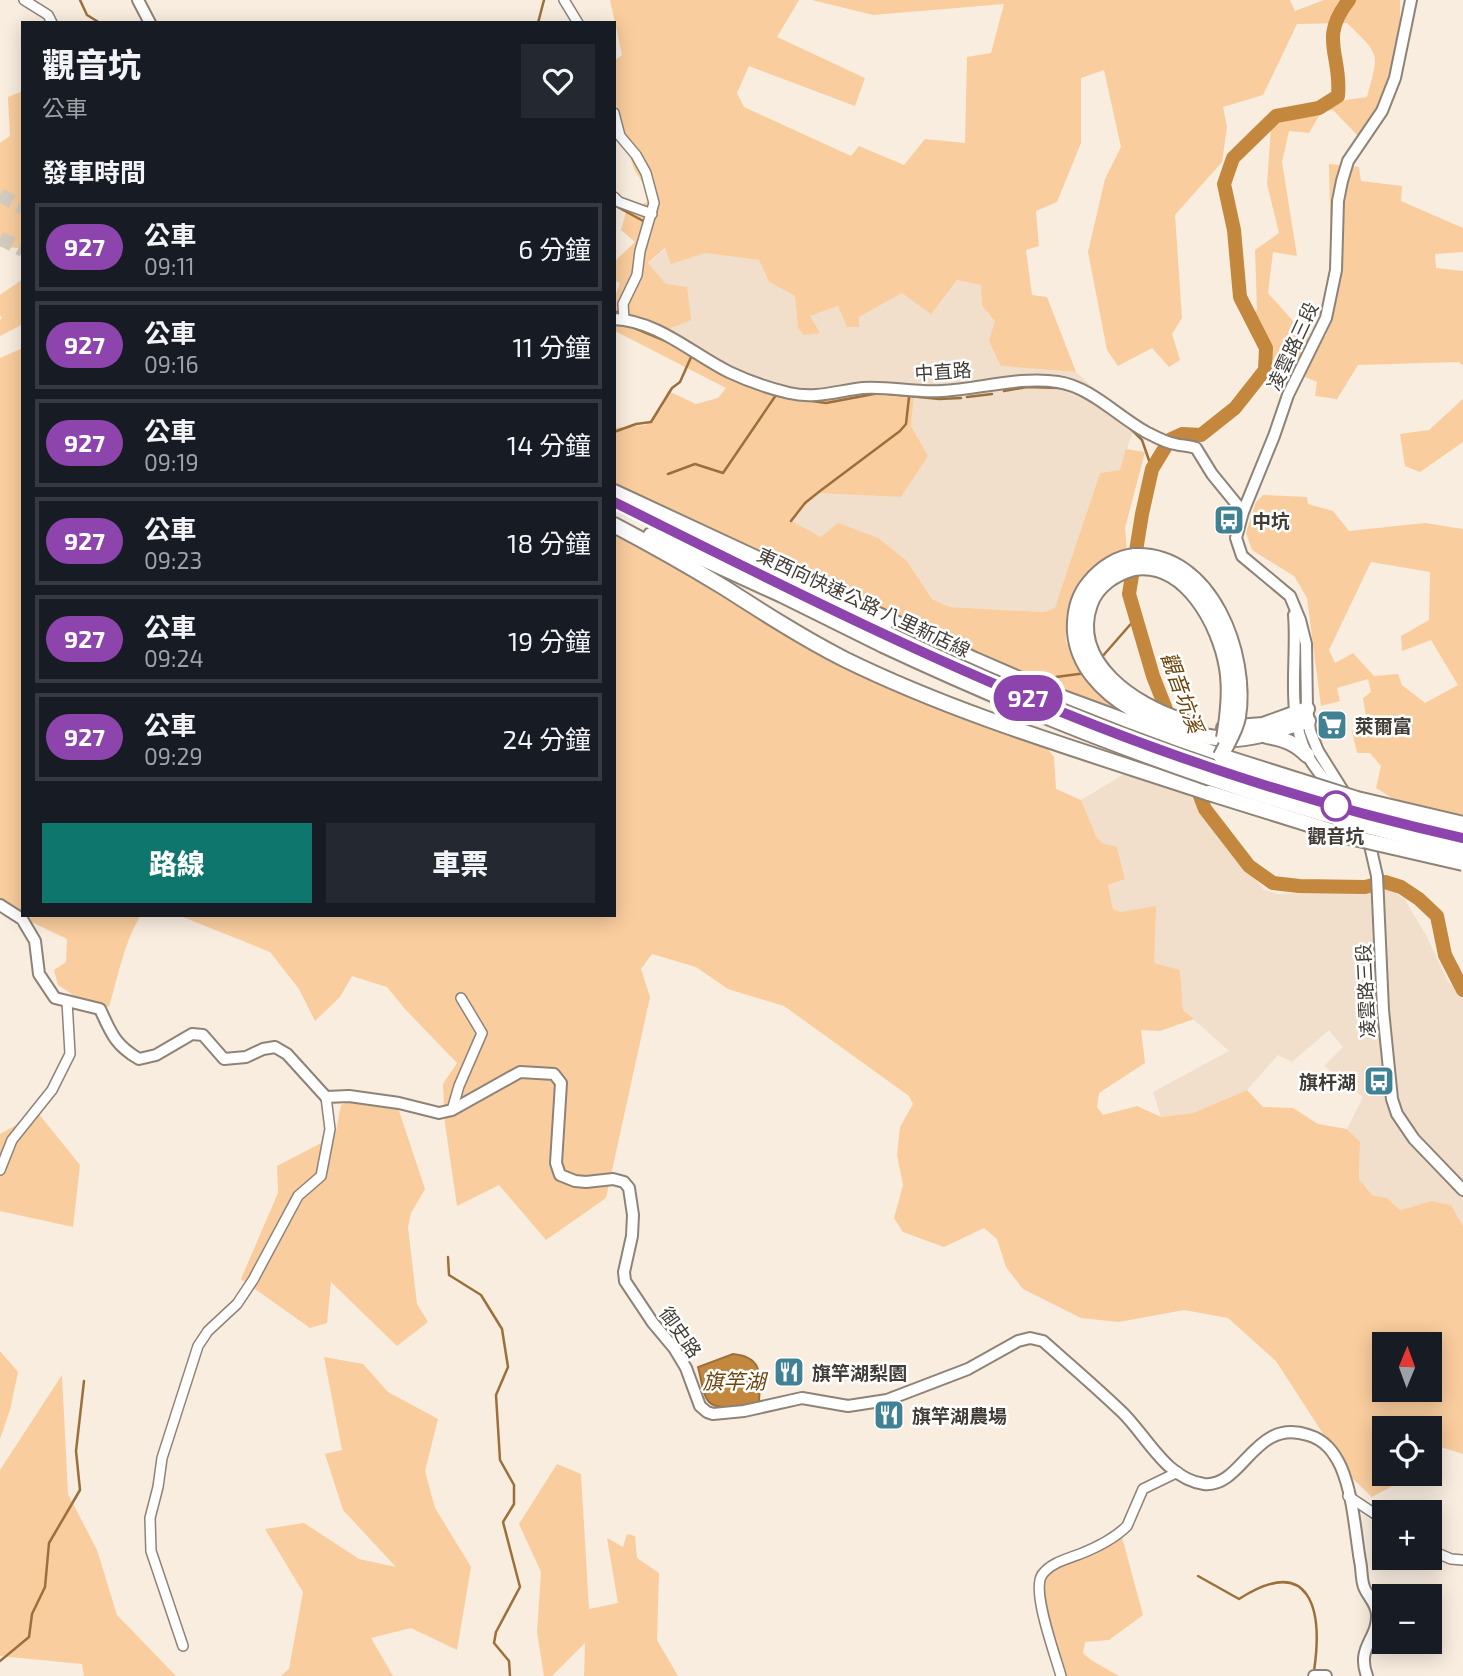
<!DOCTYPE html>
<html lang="zh-TW">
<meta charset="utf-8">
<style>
:root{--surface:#171b24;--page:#242831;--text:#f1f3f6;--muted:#9ea1a6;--line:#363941;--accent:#0f766e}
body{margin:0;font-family:"Exo 2","Noto Sans TC",sans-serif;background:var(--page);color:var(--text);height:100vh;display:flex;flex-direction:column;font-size:26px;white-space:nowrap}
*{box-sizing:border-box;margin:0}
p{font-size:23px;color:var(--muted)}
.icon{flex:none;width:38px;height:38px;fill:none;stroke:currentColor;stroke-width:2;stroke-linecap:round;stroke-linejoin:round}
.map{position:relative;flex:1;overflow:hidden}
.side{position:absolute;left:21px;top:21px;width:595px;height:896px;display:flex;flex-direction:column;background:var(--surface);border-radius:0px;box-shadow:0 4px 18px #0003}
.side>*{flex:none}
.badge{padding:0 14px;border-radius:23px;font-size:24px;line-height:46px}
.needle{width:46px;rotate:1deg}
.controls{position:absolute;left:1372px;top:1332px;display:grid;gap:14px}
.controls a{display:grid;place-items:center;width:70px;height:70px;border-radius:0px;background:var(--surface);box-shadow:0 4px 18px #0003;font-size:35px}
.map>.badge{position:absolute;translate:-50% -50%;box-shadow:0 0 0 4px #fff}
h2{padding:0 21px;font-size:26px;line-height:63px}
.round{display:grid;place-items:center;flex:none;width:74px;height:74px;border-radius:0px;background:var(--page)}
.summary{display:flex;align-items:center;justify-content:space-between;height:119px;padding:0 21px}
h1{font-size:33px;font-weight:800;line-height:52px}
.cta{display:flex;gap:14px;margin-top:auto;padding:14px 21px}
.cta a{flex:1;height:80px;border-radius:0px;background:var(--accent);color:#fff;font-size:28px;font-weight:800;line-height:80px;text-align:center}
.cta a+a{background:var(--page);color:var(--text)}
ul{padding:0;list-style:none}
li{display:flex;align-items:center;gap:21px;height:88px;margin:0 14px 10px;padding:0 7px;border:4px solid var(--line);border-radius:0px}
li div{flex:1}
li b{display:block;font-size:26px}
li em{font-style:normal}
li .badge{min-width:77px;font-weight:700;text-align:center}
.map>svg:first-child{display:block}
.built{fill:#f1dfcb}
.green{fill:#f9cd9d;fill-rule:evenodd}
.water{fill:#c3873e;stroke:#9c703c;stroke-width:2}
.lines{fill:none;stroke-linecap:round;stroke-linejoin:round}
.stream{stroke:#9c703c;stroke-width:2.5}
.river{stroke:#c3873e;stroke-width:14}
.trunk-tunnel{stroke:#d4cabd;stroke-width:14;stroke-dasharray:14 7;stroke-linecap:butt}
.minor-casing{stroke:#8e8377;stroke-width:12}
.tertiary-casing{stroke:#8e8377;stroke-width:14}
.trunk-casing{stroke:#8e8377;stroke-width:18}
.minor{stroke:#fff;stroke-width:9}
.tertiary{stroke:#fff;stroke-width:10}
.trunk{stroke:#fff;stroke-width:14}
.trunk-bridge-casing{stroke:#8e8377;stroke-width:18;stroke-linecap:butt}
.trunk-bridge{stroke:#fff;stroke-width:14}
.line-casing{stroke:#fff;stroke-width:16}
.line{stroke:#8e44ad;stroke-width:10}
.stop-dot{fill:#fff;stroke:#8e44ad;stroke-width:3.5}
.labels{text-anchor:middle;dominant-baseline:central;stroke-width:5;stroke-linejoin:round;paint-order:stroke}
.street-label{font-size:19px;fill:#413c36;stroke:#fff}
.poi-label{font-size:19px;font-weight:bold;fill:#413c36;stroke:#fff;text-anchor:start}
.stop-label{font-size:19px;font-weight:bold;fill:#413c36;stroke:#fff}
.water-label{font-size:21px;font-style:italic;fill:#6d440a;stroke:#fff}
</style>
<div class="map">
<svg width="1463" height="1676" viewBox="0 0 1463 1676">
<rect width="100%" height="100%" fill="#f9eddf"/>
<g class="built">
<path d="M666 248 671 263 705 253 759 260 769 282 795 296 798 328 810 316 838 306 859 326V317L902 293 957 280 981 285 982 306 995 321 1001 366 1076 372 1135 425 1120 470 1100 473 1056 608 1044 612 949 607 932 599 907 561 821 537 792 521 816 493 901 497 927 456 911 426 913 391 823 394 783 389 720 364 665 329 666 284 648 264Z"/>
<path d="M1124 774 1190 796 1264 890 1279 894 1391 889 1405 900 1427 937 1448 982 1463 995V1226L1451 1205 1432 1201 1400 1210 1387 1198 1372 1195 1359 1179 1360 1143 1347 1129 1363 1097 1324 1066 1343 1047 1329 1030 1292 1062 1278 1055 1247 1090 1193 1113 1161 1117 1153 1092 1229 1051 1183 1010 1180 970 1154 964 1121 912 1113 909 1108 885 1125 878 1117 848 1102 843 1096 836 1081 800Z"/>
</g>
<g class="green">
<path d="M610 0H799L777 37 865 78 855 106 749 66 737 93 744 107 851 156 859 146 904 165 925 139 965 143 967 57 991 53 1004 4 873 15 812 0H1290L1295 11 1324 0H1400V20L1388 92 1360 138 1333 110 1322 111 1309 133 1289 131 1282 162 1297 256 1273 252 1268 293 1310 340 1326 336 1332 313 1329 164 1359 167 1361 181 1402 186 1401 201 1463 228V252L1435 254 1436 268 1463 271V366L1459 362 1358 365 1337 399 1315 396 1317 382 1275 364 1248 313 1257 310 1255 250 1279 233 1267 184 1271 128 1290 108 1367 97C1379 52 1381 56 1347 23L1297 24 1263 95 1223 107 1227 127 1222 162 1175 215 1182 318 1172 334 1180 360 1169 367 1152 348 1118 366 1107 350 1088 252 1105 179 1121 147 1104 70 1081 78V143L1057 202 1036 211 1039 246 1026 250 1032 295 1047 297 1076 372 1001 366 989 341 995 321 982 306 981 285 957 280 931 314 902 293 859 317V327H847L838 306 810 316 820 333 804 335 798 328 795 296 769 282 759 260 705 253 671 264 665 248 648 263 666 284 687 287 691 320 666 330 720 364 783 389 823 394 914 391 911 426 928 456 901 497 816 493 792 521 821 537 838 523 878 538 907 561 932 599 949 607 1044 612 1055 608 1100 473 1120 470 1126 449 1145 452 1125 528 1127 553 1096 564 1080 580 1066 617V642L1090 678 1130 716 1128 723 917 630 784 563 614 486V428L646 425 662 408 668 391 696 404 718 398 726 388 615 331 614 299 620 283 614 280V262L635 242 621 230 626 212 653 199 634 169 625 140 614 96V61L622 55Z"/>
<path d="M23 91V248L0 247V143L10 136 8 97Z"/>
<path d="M23 279V324L0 336V320L2 318 0 315V295Z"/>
<path d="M23 348V915H141C124 942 118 977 109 1007L82 1001 58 985 54 970 66 962 67 939 0 907V358Z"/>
<path d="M1463 399V442L1420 472 1405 466 1400 434 1429 430Z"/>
<path d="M1263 495 1307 497 1308 504 1333 511 1349 531 1425 523 1463 529V815L1400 803 1376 788 1381 766 1370 753H1357L1352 731 1367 723 1363 698 1371 692 1368 679 1337 688 1340 701 1321 706 1307 598 1294 576 1252 550 1246 533 1256 502ZM1371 562 1430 572 1429 620 1401 636 1402 651 1431 640 1458 685 1425 703 1402 685 1398 674 1374 676 1353 653 1335 663 1329 650Z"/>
<path d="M614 531 897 690 1041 741 1054 757 1056 789 1081 800 1096 836 1102 843 1117 847 1125 879 1108 885 1113 909 1121 912 1156 906 1154 963 1180 970 1183 1010 1194 1019 1160 1031 1141 1030 1145 1063 1099 1093 1097 1107 1103 1115 1137 1106 1161 1117 1193 1113 1247 1090 1263 1107 1293 1108 1318 1124 1347 1129 1360 1142 1359 1179 1372 1195 1387 1198 1400 1210 1432 1201 1451 1205 1463 1226V1454L1434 1445 1430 1449V1428H1384V1474H1405L1396 1484 1372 1497 1351 1477 1276 1361 1228 1318 1184 1310 1119 1322 1081 1318 1023 1289 1006 1267 997 1239 984 1228 944 1247 903 1232 894 1218 903 1185 897 1155 900 1127 913 1104 909 1096 784 1006 728 989 696 967 652 954 641 969 650 997 606 1198 546 1240 499 1185 457 1206 445 1124 443 1084 457 1063 405 1009 387 987 352 976 340 997 315 1021 299 989 270 952 178 915H614ZM1384 1344H1430V1390H1384Z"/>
<path d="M350 1101 398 1108 425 1189 411 1213 408 1227 417 1304 428 1322 397 1346 331 1282 327 1323 310 1328 241 1279 278 1193 277 1166 323 1142 336 1131 341 1105Z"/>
<path d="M38 1113 80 1165 73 1227 0 1211V1134Z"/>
<path d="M0 1351 18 1372 10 1410 0 1439Z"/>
<path d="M324 1357 363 1364 388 1392 438 1419 425 1471 435 1508 471 1567 457 1650 411 1628 371 1638 393 1676H281L289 1669 303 1592 265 1529 304 1523 359 1559 396 1567 343 1510 325 1454 342 1450Z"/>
<path d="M62 1375 68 1494 97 1550 117 1615 176 1676H84L82 1664 0 1656V1470Z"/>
<path d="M557 1464 581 1474 589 1609 618 1603 607 1538 623 1547 627 1534 635 1536 637 1558 659 1573 657 1640 678 1676H584L585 1643 552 1676H544L537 1632 541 1572 519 1524Z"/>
<path d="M1122 1537 1143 1615 1109 1640 1085 1642 1083 1653 1091 1660 1119 1676H1057L1038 1595 1036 1571Z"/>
</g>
<path class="water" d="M733 1354C764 1357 760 1376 759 1402 750 1406 742 1406 732 1407 701 1410 705 1393 698 1367Z"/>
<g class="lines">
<g class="stream">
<path d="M80 0 87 15 100 23"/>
<path d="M538 23 544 0"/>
<path d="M614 205 645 222"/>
<path d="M614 312H617"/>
<path d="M632 327 668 342"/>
<path d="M1004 391 1027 387 1060 388"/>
<path d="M1076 393 1097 405"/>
<path d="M967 397 992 394"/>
<path d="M798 399 826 403 879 393 939 399 961 398"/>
<path d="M1129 427 1142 440 1152 469"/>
<path d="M614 432 636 424 651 422 672 388 680 382 692 355"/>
<path d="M668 474 695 464 723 473 776 395"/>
<path d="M791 521 805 503 820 491 900 431 906 424 909 397"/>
<path d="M1101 658 1136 618"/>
<path d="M1056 677 1086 673"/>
<path d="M448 1257 449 1275 481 1295 502 1329 508 1367 496 1395 500 1460 514 1485V1504L503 1522 520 1587 496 1632 494 1643 509 1661 510 1676"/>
<path d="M1198 1576 1239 1599C1311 1553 1323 1610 1314 1671"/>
<path d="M0 1661 29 1637 32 1614 45 1587 49 1543 80 1490 76 1451 84 1381"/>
</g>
<g class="river">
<path d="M1171 439 1182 434 1201 435 1235 408 1265 370 1266 348 1240 297 1234 230 1224 184 1233 158 1276 116 1319 108 1338 96C1342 54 1318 39 1349 0"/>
<path d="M1166 446 1152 469 1142 514 1129 594 1153 676 1171 722"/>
<path d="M1194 781 1205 809 1249 866 1273 883 1299 886 1365 887 1385 882 1401 887 1419 899 1437 916 1445 955 1463 990"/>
</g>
<g class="trunk-tunnel">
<path d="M0 195 23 208"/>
<path d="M0 238 23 250"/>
</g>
<g class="minor-casing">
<g id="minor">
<path d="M24 0 48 15 52 23"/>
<path d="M564 0 578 23"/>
<path d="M614 113 620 136 636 155 646 173 654 203 640 251 637 275 623 304 624 319"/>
<path d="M614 197 619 202 652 214"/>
<path d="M452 1110 459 1086 482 1033 461 998"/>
<path d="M0 1170 12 1140 52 1090 70 1054 67 1001"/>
<path d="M1348 1496 1384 1520"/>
<path d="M1430 1550 1451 1559 1463 1560"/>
<path d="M183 1646 151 1551 150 1518 158 1487 162 1458 198 1346 208 1331 237 1304 253 1280 298 1196 321 1176 330 1129 326 1097"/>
<path d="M1061 1676C1056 1657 1031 1591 1042 1575 1050 1563 1067 1559 1080 1554 1095 1548 1115 1538 1127 1526L1143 1489 1178 1472"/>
</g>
</g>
<g class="tertiary-casing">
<g id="tertiary">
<path d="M138 0 150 23"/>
<path d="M614 319C658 321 691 353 729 372 748 381 768 388 789 393 815 399 837 391 863 388 889 386 915 393 942 391 980 389 1020 376 1058 382 1091 387 1117 416 1146 432 1154 436 1166 443 1175 444 1182 446 1188 445 1196 448L1212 474 1243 512"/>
<path d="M1294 615C1298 661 1285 713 1308 756 1315 769 1325 780 1334 791"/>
<path d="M1348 799 1318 751 1310 731 1307 709 1306 644 1300 620 1290 596 1242 556 1236 538 1243 512 1274 436 1288 395 1326 318 1336 270 1338 201 1342 181 1348 161 1382 111 1395 78 1411 0"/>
<path d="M1358 819 1369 841 1377 876 1383 1010 1392 1099 1397 1114 1414 1139 1463 1190"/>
<path d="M0 905 22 919 35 941 39 974 55 998 100 1009C111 1033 115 1045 139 1059L156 1055 192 1034 203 1035 224 1059 246 1057 263 1049 275 1047 287 1054 326 1097 349 1096 399 1103 439 1113 452 1110 520 1072 554 1074 561 1083 556 1163 560 1175 575 1181 586 1182 613 1179 624 1182 629 1188 633 1215 632 1236 624 1272 625 1281 653 1323 674 1348 686 1368 700 1406 707 1412 713 1414 744 1411 802 1398 848 1406 887 1400 968 1369 1018 1341 1030 1338 1043 1341C1069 1364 1096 1387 1122 1412 1146 1435 1166 1479 1204 1484 1243 1488 1254 1417 1308 1435 1325 1440 1334 1452 1341 1467 1353 1495 1355 1530 1360 1561 1362 1569 1361 1579 1364 1587 1368 1597 1377 1604 1377 1615 1378 1639 1356 1647 1367 1676"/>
<path d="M1314 1676H1326"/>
</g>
</g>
<g class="trunk-casing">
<g id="trunk">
<path d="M614 492 975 660 1063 698 1221 756 1209 793C1086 752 960 716 844 659 803 638 764 613 725 588 689 566 652 545 614 525"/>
<path d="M622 505 888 634"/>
<path d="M651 535 782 595 883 645"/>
<path d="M1135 556C1118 557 1101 569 1090 582 1078 596 1074 614 1075 632 1080 698 1172 737 1230 739 1259 739 1281 728 1308 721"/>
<path d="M1134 568C1115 573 1097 585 1090 604 1069 663 1135 706 1183 721"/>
<path d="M1224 728 1263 725 1307 709"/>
<path d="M1267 736C1284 739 1295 743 1307 755"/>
</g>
</g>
<use href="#minor" class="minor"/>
<use href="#tertiary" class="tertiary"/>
<use href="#trunk" class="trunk"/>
<g class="trunk-bridge-casing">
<g id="trunk-bridge">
<path d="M1135 556C1211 553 1248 655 1238 717 1236 730 1226 745 1221 756"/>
<path d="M1134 568C1186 560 1220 625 1227 668 1231 691 1228 715 1224 738"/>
<path d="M888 634C1072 722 1264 795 1463 838"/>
<path d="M883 645C1069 732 1262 805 1463 850"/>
<path d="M1221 756 1357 799 1463 824"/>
<path d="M1209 793 1350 837 1463 863"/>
</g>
</g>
<use href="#trunk-bridge" class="trunk-bridge"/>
</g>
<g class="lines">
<g class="line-casing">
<path id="line" d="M614 502C761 575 908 650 1059 711 1189 764 1326 808 1463 838"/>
</g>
<use href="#line" class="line"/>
</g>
<defs>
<g id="bus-square" transform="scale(1.575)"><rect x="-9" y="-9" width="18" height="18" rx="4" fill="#408194" stroke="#fff"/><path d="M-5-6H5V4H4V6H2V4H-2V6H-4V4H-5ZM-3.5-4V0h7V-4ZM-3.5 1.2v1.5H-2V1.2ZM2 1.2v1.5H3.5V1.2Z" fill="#fff"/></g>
<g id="supermarket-square" transform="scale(1.575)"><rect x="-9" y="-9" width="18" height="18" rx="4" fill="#408194" stroke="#fff"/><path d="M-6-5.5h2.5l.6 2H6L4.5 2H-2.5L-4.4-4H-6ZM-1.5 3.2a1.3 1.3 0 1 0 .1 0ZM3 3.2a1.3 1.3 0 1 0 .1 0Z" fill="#fff"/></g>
<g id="restaurant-square" transform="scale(1.575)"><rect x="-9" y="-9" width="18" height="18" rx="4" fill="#408194" stroke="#fff"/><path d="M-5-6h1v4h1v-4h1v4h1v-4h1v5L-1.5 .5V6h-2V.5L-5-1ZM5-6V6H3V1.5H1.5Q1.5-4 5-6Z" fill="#fff"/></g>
</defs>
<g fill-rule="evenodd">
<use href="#bus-square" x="1229" y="520"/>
<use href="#supermarket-square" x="1332" y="725"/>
<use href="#bus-square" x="1379" y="1081"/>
<use href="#restaurant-square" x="789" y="1372"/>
<use href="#restaurant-square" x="889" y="1415"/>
</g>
<circle class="stop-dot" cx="1336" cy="806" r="14"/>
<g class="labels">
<g class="street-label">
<text transform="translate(1292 346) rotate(-65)">凌雲路三段</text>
<text transform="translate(943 371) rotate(-4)">中直路</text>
<text transform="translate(864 602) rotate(25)">東西向快速公路 八里新店線</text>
<text transform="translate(1365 991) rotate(-93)">凌雲路三段</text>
<text transform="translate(681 1332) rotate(55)">御史路</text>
</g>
<g class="poi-label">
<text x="1252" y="520">中坑</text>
<text x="1355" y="725">萊爾富</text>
<text x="1356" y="1081" text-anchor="end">旗杆湖</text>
<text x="812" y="1372">旗竿湖梨園</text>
<text x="912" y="1415">旗竿湖農場</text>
</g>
<g class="stop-label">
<text x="1336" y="835">觀音坑</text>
</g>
<g class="water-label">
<text transform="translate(1183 692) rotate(70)">觀音坑溪</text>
<text x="734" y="1380">旗竿湖</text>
</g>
</g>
</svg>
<div class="controls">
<a><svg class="needle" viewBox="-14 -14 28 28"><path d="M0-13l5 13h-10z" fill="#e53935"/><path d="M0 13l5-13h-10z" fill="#9ea1a6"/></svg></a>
<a><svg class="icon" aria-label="locate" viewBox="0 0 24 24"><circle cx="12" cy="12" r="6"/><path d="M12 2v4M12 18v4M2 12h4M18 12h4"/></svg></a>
<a>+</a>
<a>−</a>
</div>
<b class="badge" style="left:1028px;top:698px;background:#8e44ad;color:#fff">927</b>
<section class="side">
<div class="summary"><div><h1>觀音坑</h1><p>公車</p></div><a class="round"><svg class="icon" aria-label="heart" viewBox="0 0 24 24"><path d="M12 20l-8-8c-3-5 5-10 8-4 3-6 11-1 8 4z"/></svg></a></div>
<h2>發車時間</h2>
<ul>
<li><span class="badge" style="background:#8e44ad;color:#fff">927</span><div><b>公車</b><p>09:11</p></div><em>6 分鐘</em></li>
<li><span class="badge" style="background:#8e44ad;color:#fff">927</span><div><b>公車</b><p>09:16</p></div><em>11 分鐘</em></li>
<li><span class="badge" style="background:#8e44ad;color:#fff">927</span><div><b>公車</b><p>09:19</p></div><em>14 分鐘</em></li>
<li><span class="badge" style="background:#8e44ad;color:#fff">927</span><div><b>公車</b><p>09:23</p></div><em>18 分鐘</em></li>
<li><span class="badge" style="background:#8e44ad;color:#fff">927</span><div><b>公車</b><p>09:24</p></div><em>19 分鐘</em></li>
<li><span class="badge" style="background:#8e44ad;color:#fff">927</span><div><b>公車</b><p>09:29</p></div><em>24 分鐘</em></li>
</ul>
<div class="cta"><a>路線</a><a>車票</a></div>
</section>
</div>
